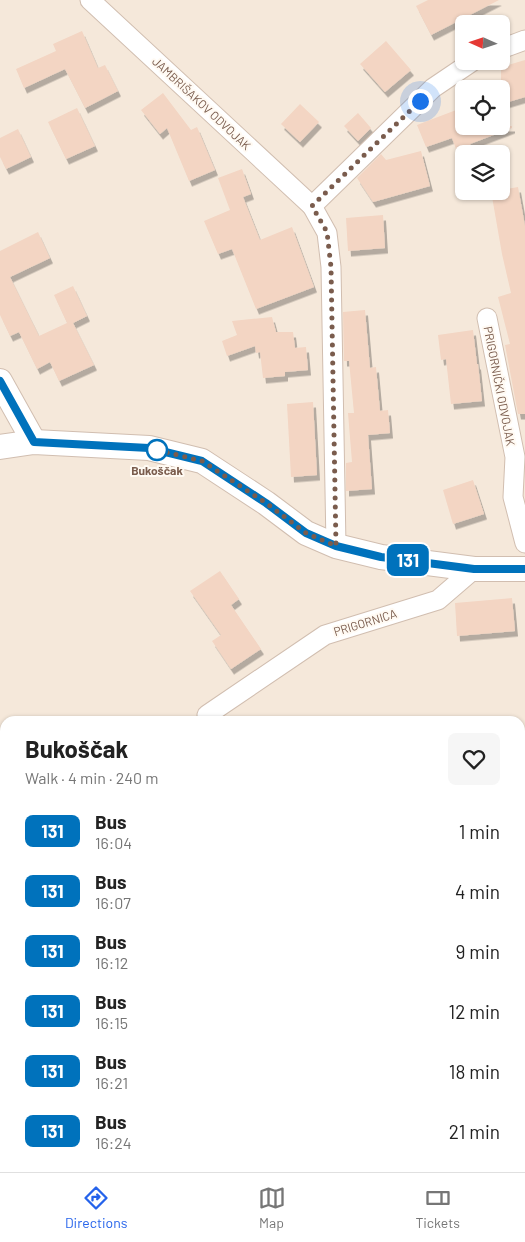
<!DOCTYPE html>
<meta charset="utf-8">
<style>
:root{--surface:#fff;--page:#f6f6f6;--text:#222;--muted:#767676;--line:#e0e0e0;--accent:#2563eb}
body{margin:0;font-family:Barlow,sans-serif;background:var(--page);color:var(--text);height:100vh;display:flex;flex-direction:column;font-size:19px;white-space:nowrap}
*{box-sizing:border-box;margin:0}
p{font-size:16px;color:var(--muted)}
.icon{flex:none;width:28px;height:28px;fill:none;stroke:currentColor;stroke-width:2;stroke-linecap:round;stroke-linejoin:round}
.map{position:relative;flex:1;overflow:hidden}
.side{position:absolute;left:0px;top:716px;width:525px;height:456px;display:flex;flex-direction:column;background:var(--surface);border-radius:15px 15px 0 0;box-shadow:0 1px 4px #0004}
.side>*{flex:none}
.badge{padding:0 10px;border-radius:8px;font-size:18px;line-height:32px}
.needle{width:32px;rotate:273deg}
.tools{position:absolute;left:455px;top:15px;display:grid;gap:10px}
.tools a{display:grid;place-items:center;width:55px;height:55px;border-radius:8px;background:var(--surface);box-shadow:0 1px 4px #0004;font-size:25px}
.you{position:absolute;width:25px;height:25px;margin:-12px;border:4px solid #fff;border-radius:50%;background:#1a73e8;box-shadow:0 0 0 8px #1a73e833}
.map>.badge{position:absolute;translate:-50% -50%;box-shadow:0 0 0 2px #fff}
.round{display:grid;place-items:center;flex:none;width:52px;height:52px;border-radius:8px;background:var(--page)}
.overview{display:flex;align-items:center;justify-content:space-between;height:85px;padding:0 25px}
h1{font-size:24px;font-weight:700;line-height:38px}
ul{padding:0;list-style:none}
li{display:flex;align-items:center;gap:15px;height:60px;padding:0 25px}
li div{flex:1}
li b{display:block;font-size:19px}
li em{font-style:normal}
li .badge{min-width:55px;font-weight:700;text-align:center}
.tab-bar{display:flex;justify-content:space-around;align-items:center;height:70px;border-top:1px solid var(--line);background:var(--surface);font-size:14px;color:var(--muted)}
.tab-bar a{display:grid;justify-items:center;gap:2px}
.tab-bar .selected{color:var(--accent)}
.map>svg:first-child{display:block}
.residential{fill:#f5e8da;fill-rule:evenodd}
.building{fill:#f3d5c3;filter:url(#shadow)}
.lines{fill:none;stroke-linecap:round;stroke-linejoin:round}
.minor-casing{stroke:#d1beb0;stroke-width:21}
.tertiary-casing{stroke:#d1beb0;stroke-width:26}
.minor{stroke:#fff;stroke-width:19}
.tertiary{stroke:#fff;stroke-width:24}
.line-casing{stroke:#fff;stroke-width:11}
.line{stroke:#0072bc;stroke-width:8}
.walk{stroke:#7a5c4d;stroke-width:5;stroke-dasharray:0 9}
.stop-dot{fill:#fff;stroke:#0072bc;stroke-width:2.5}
.labels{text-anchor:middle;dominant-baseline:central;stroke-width:4;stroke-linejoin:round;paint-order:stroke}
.street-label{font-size:12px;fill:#7a5c4d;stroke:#fffaf3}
.stop-label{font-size:12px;font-weight:bold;fill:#7a5c4d;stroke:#fffaf3}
</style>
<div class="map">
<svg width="525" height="1172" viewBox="0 0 525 1172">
<defs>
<filter id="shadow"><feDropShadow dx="3" dy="5.5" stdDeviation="0" flood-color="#0004"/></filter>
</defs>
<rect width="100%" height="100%" fill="#fdf6ec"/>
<path class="residential" d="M0 0H525V1172H0ZM464 24H501V61H464ZM464 89H501V126H464ZM464 154H501V191H464ZM5 721H520V1168H5Z"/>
<g class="building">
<path d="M428 0H499L431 35 416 6Z"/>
<path d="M82 31 98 68 105 65 118 91 85 108 65 69 24 88 16 69 56 51 53 44Z"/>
<path d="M386 41 411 70 385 92 360 64Z"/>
<path d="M525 60V97L501 104V67Z"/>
<path d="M163 93 191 130 197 127 215 170 189 181 167 128 160 134 141 110Z"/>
<path d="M300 104 319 122 300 142 281 124Z"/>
<path d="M464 107V126H512V128L470 144 474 154H464V165H462L452 138 426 147 417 125Z"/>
<path d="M77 108 95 146 66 159 48 122Z"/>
<path d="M358 113 371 128 358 141 344 126Z"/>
<path d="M18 129 31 157 6 169 0 157V138Z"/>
<path d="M421 151 430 186 373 202 357 178 381 154 386 160Z"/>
<path d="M242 169 251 194 243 197 260 240 292 227 314 287 256 309 232 249 218 254 204 221 230 210 218 178Z"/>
<path d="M518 187 525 226V414H518L505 345 510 344 498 297 511 293 502 254 491 191H501V190Z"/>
<path d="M383 215 385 248 348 251 346 218Z"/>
<path d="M38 232 50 258 10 277 39 336 67 323 54 295 73 286 87 316 73 323 94 365 59 381 50 362 37 369 19 332 10 336 0 315V251Z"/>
<path d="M365 310 370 368 376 367 380 411 388 410 390 433 368 435 372 489 346 491V463L352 462 348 413H354L349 361H344L343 312Z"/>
<path d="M272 317 276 332H293L295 348 306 347 308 370 285 372V376L263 378 260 352 256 353 255 346 227 356 222 341 237 335 232 321Z"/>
<path d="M473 330 477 364H478L482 401 451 404 446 359 441 360 438 335Z"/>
<path d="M313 402 317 475 291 477 287 404Z"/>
<path d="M473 480 484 514 453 524 443 490Z"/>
<path d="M220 571 239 599 231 605 261 649 231 669 212 641 221 635 190 591Z"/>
<path d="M512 598 515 631 457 636 455 603Z"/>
</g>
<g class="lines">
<g class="minor-casing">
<g id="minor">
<path d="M90 0 312 206"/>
<path d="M501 49 525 40"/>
<path d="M487 318 515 457 513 497 525 543"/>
<path d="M336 546 331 267 327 233 312 206 433 88 473 61"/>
<path d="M207 715 325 635 438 600 474 569"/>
<path d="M0 895 5 892"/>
<path d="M520 1039H525"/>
<path d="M0 1162H5"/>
<path d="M118 1168 123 1172"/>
</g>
</g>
<g class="tertiary-casing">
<g id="tertiary">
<path d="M0 381 34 442"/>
<path d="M0 447 34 442 149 448 202 461 266 503 306 533 336 546 381 557 474 569H525"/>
</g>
</g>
<use href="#minor" class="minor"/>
<use href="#tertiary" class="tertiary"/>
</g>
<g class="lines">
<g class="line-casing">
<path id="line" d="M0 381 34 442 149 448 202 461 266 503 306 533 336 546 381 557 474 569H525"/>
</g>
<use href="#line" class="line"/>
<path class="walk" d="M157 450 149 448 202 461 266 503 306 533 336 546 331 267 327 232 312 206 420 101"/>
</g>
<circle class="stop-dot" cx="157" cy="450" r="10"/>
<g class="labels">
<g class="street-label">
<text transform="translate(202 103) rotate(43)">JAMBRIŠAKOV ODVOJAK</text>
<text transform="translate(500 386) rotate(79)">PRIGORNIČKI ODVOJAK</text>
<text transform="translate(365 622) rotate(-17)">PRIGORNICA</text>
</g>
<g class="stop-label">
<text x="157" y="470">Bukoščak</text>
</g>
</g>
</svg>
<div class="tools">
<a><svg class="needle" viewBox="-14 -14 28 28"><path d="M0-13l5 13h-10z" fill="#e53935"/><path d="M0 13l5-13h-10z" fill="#767676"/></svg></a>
<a><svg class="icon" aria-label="locate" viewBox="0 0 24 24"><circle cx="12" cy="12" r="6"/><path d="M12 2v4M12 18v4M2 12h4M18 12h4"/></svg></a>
<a><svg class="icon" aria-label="layers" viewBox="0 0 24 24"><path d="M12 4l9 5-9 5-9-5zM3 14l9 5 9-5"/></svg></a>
</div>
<div class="you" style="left:420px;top:101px"></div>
<b class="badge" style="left:408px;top:560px;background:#0072bc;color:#fff">131</b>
<section class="side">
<div class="overview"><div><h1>Bukoščak</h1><p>Walk · 4 min · 240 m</p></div><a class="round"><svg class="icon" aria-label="heart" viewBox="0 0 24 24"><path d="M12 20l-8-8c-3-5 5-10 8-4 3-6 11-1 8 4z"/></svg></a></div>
<ul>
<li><span class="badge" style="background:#0072bc;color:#fff">131</span><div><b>Bus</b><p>16:04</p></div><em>1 min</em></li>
<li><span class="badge" style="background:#0072bc;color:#fff">131</span><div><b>Bus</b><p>16:07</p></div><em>4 min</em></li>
<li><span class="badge" style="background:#0072bc;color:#fff">131</span><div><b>Bus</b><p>16:12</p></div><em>9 min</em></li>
<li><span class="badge" style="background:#0072bc;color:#fff">131</span><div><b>Bus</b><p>16:15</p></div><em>12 min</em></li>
<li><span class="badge" style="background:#0072bc;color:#fff">131</span><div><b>Bus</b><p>16:21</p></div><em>18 min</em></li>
<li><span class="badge" style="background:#0072bc;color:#fff">131</span><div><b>Bus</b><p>16:24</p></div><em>21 min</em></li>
</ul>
</section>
</div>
<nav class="tab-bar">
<a class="selected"><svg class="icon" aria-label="directions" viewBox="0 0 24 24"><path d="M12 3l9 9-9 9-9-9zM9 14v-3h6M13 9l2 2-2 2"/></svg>Directions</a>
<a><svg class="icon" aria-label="map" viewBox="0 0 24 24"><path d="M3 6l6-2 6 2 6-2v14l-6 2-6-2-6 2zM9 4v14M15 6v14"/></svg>Map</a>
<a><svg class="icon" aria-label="tickets" viewBox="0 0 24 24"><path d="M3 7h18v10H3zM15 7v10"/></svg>Tickets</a>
</nav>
